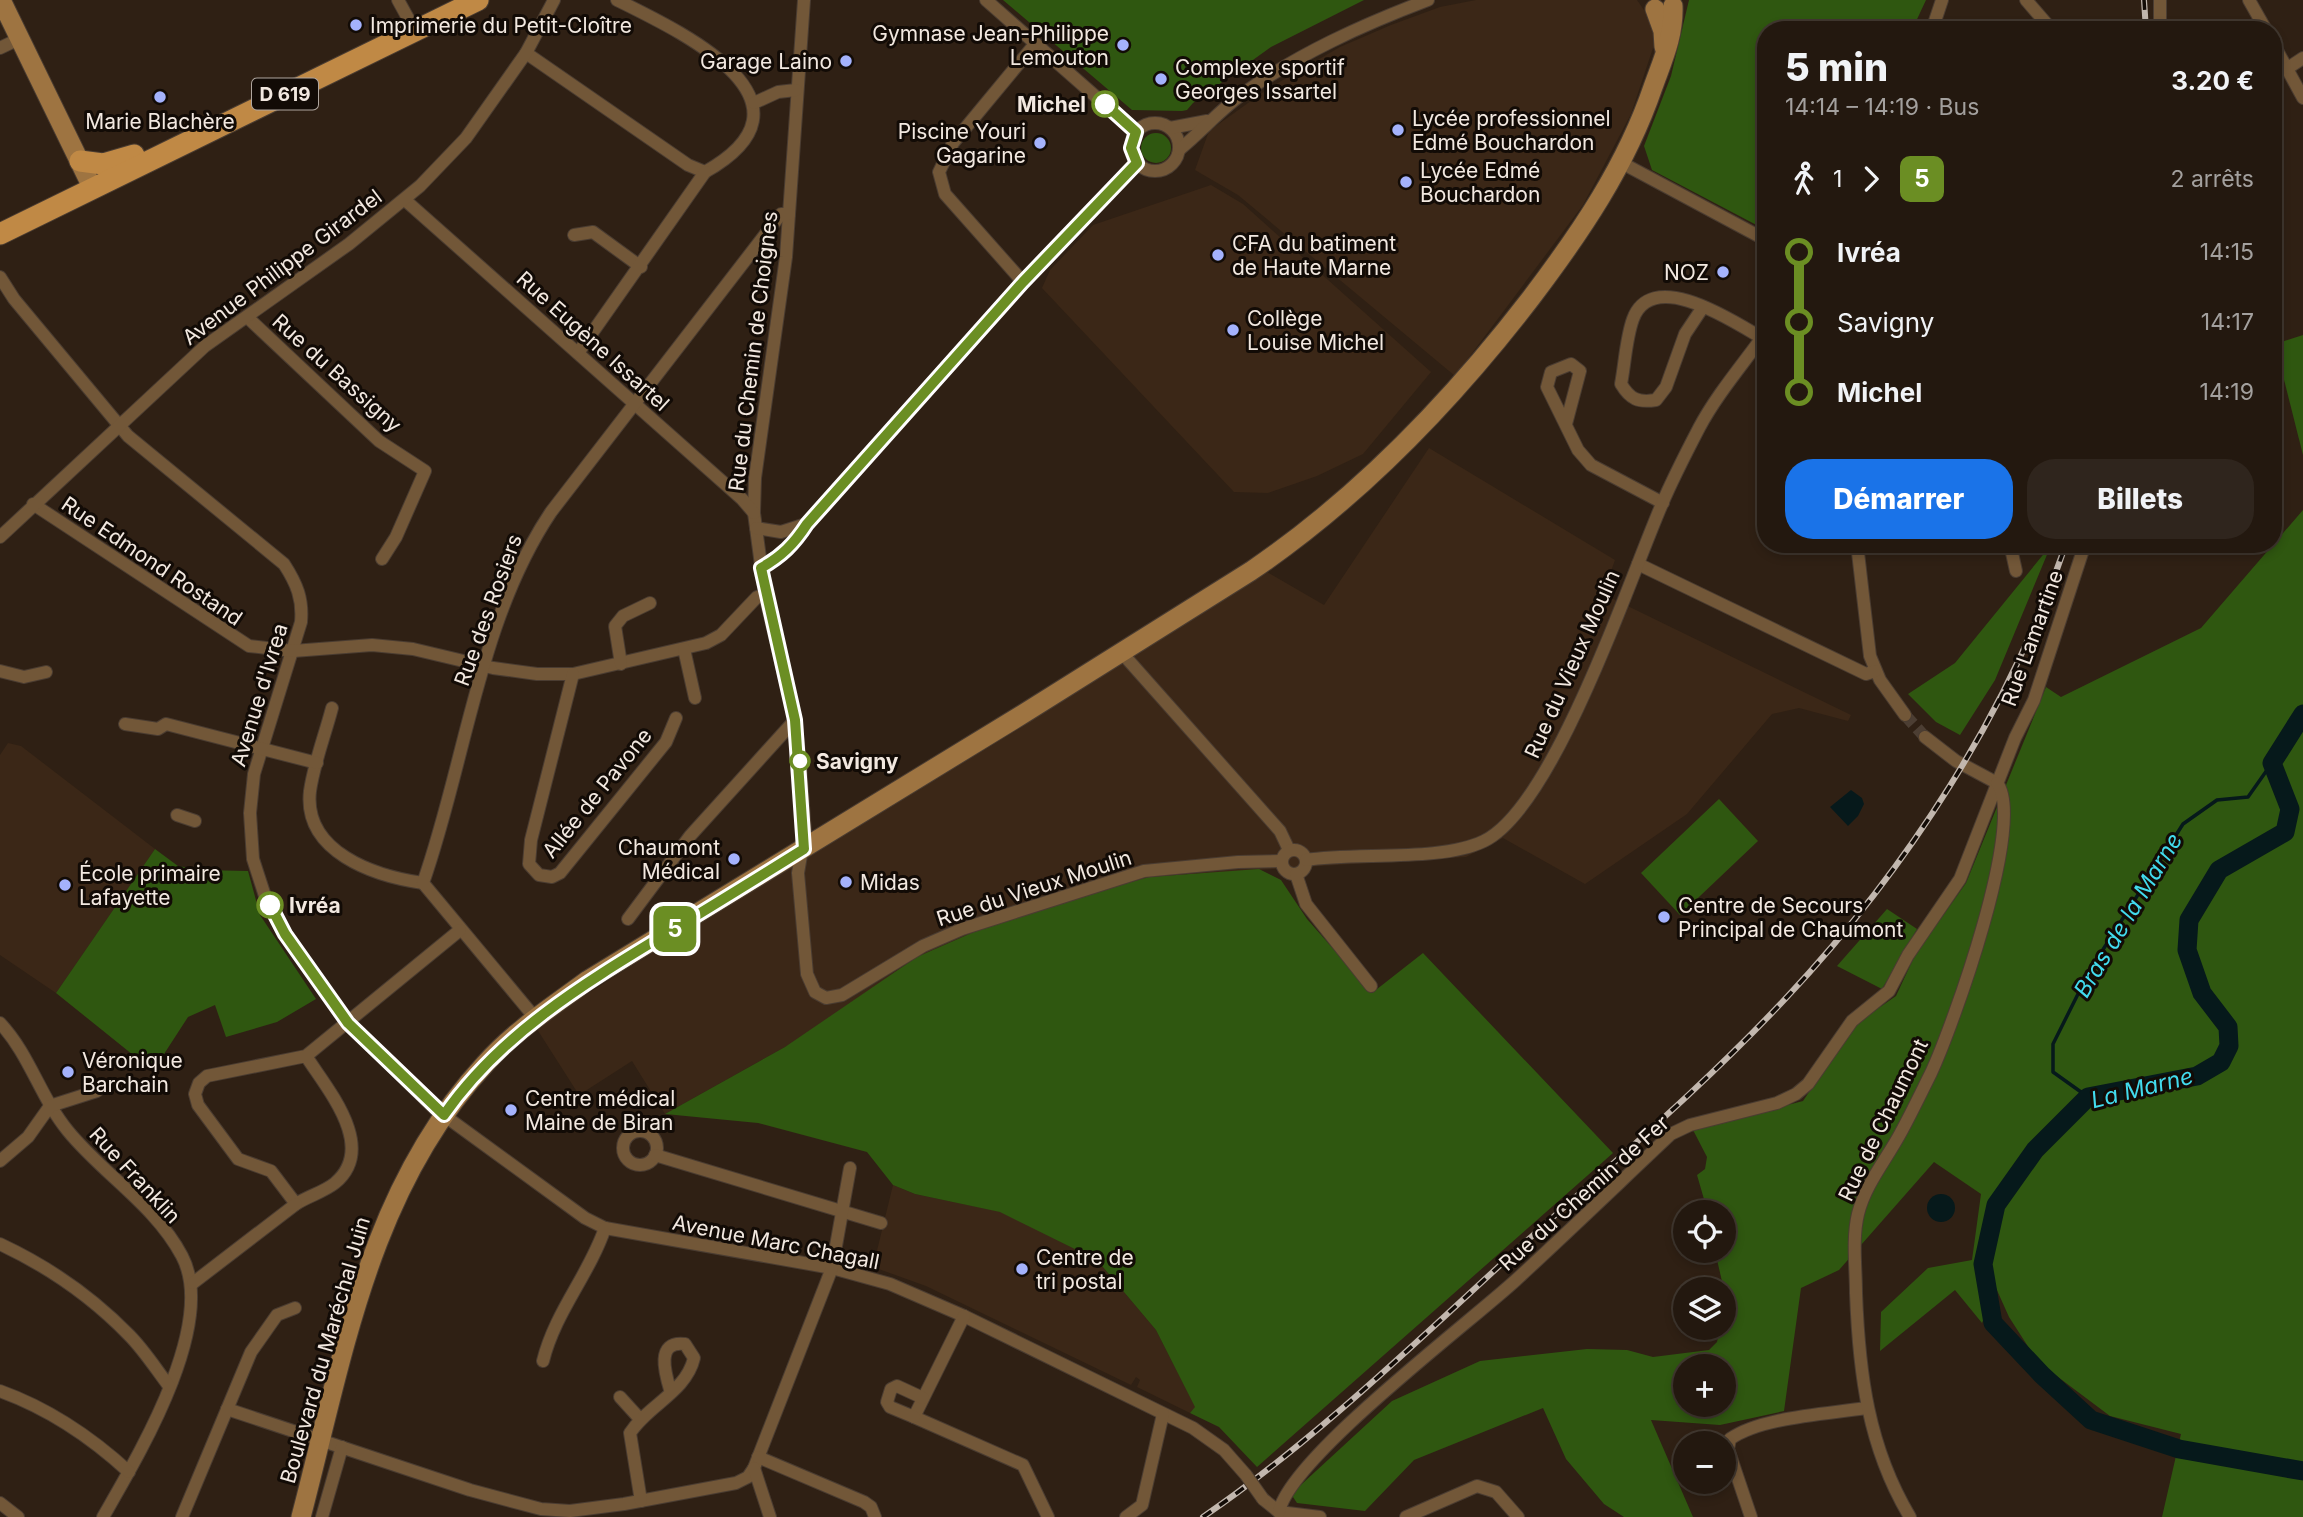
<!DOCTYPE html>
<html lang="fr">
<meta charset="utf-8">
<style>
:root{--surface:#23180f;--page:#2f251d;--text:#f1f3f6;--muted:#a3a09e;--line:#40372f;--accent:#1a73e8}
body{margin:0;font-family:Inter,sans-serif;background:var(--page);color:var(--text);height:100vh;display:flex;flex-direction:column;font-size:26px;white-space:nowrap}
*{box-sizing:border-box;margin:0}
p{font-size:23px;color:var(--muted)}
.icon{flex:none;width:38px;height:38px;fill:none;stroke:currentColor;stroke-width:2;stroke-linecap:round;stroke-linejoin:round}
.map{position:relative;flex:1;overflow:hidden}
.sheet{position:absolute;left:1757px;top:21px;width:525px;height:532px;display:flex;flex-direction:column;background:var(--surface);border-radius:28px;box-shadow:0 4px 10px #0003,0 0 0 2px var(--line)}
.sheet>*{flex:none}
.badge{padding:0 14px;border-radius:10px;font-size:24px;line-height:46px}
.controls{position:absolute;left:1673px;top:1200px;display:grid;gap:14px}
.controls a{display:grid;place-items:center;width:63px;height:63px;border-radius:50%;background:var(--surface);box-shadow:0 4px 10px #0003,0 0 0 2px var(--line);font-size:35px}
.map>.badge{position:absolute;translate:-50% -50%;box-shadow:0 0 0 4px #fff}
.legs{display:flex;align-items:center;gap:10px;height:77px;padding:0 28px;font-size:23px}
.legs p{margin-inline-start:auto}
.headline{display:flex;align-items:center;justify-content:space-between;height:119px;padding:0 28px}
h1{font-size:38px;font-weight:800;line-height:52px}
.primary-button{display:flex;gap:14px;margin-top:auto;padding:14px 28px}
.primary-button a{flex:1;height:80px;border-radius:28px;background:var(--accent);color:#fff;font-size:28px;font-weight:800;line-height:80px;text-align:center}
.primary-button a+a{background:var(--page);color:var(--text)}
ul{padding:0 28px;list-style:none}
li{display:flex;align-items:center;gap:24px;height:70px;font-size:26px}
li i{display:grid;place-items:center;width:10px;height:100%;margin:0 9px;background:currentColor}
li i::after{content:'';width:18px;height:18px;margin:-9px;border:5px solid;border-radius:50%;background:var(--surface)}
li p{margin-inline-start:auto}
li:first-child i{background:linear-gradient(#0000 50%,currentColor 0)}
li:last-child i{background:linear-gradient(currentColor 50%,#0000 0)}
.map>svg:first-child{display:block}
.built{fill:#3b2717}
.green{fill:#2f5710;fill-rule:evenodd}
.water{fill:#06191b}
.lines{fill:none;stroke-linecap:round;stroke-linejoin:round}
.stream{stroke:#06191b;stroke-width:3.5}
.river{stroke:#06191b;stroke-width:19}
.street-tunnel{stroke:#4c3e33;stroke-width:12;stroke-dasharray:12 6;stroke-linecap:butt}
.street-casing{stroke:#4a3c31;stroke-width:14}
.secondary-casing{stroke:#4a3c31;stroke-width:21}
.primary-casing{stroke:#4a3c31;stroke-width:23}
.street{stroke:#725738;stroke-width:12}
.secondary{stroke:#9e7441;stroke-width:19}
.primary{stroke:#c08945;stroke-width:21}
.rail-casing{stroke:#c2b7ae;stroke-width:6}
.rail{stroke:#120b06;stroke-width:3.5;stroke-dasharray:10;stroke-linecap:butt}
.street-bridge-casing{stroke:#4a3c31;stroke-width:14;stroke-linecap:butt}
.street-bridge{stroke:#725738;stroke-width:12}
.line-1-casing{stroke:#fff;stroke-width:16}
.line-1{stroke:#6b8e23;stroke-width:10}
.poi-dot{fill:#a4b2fc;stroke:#120b06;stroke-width:2.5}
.stop-1-dot{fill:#fff;stroke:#6b8e23;stroke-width:3.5}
.labels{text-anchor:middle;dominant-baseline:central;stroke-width:6;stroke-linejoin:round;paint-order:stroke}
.shield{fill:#120b06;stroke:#afa69f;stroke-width:2}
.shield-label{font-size:19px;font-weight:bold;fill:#f2e8e0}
.poi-label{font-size:21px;fill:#f2e8e0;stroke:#120b06;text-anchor:start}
.stop-label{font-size:21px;font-weight:bold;fill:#f2e8e0;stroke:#120b06;text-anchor:start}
.street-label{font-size:21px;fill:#f2e8e0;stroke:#120b06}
.water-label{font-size:23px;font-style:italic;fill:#42dbed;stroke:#120b06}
</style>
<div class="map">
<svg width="2303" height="1517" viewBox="0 0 2303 1517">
<rect width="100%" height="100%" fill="#2f2014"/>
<g class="built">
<path d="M1476 0H1637L1655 26 1654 45 1631 114 1583 205 1455 376 1238 195 1195 170 1209 131 1269 88 1340 47 1391 25 1440 7Z"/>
<path d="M1211 185 1243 204 1431 372 1363 454 1317 476 1268 493 1234 492 1042 288 1050 270 1093 225Z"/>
<path d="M1429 448 1615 560 1603 594 1851 715 1848 721 1799 708 1772 714 1687 814 1585 884 1503 838 1466 857 1149 877 785 1047 665 1114 632 1061 579 1095 535 1026 1267 572 1324 605Z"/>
<path d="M8 743 21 746 155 849 56 993 0 955V755Z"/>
<path d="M893 1185 915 1194 1002 1212 1097 1260 1156 1330 1196 1408 1190 1413 1137 1387 1140 1380 1136 1377 1131 1385 926 1286 873 1267Z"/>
</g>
<g class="green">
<path d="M1003 0H1364L1271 47 1193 103 1187 110 1182 111 1132 110Z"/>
<path d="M1689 0H1926L1912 30H1766V230L1652 170 1644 146 1671 76Z"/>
<circle cx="1156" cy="148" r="15"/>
<path d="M2303 335V455L2275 344Z"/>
<path d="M2303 510V1517H2162L2181 1434 2110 1416 2038 1362 2009 1317 1996 1288 1982 1323 1955 1290 1880 1351 1881 1312 1928 1268 1972 1260 1981 1194 1934 1162 1839 1270 1801 1288 1784 1411 1720 1425 1651 1420 1693 1517H1624L1604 1504 1566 1459 1543 1408 1414 1460 1365 1511 1297 1503 1291 1494 1392 1401 1480 1361 1587 1349 1627 1350 1653 1357 1709 1350 1717 1342 1720 1328H1724V1290L1715 1251H1724V1213H1708L1697 1175 1705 1169 1707 1157 1693 1130 1803 1101 1854 1025 1896 996 1915 955 1966 883 2046 687 2061 697 2201 628ZM1685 1367H1724V1405H1685Z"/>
<path d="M2051 545 1995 680 1960 735 1936 722 1908 694 1955 663Z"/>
<path d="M1719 799 1758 841 1680 915 1641 873Z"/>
<path d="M155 849 178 866 201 870 248 871 260 915 316 999 277 1022 226 1037 215 1005 188 1017 153 1071 56 993Z"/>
<path d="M1259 869 1281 880 1307 919 1372 993 1423 953 1613 1153 1257 1467 1219 1427 1190 1413 1195 1407 1156 1330 1097 1260 1000 1212 915 1194 893 1185 867 1152 758 1123 665 1114 785 1047 917 957 1008 917 1149 877Z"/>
<path d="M1887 909 1917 929 1882 989 1837 966Z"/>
</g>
<g class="water">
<path d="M1851 790 1862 798 1864 804 1858 816 1848 826 1830 807Z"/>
<circle cx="1941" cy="1208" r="14"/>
</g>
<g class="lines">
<path class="stream" d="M2088 1097 2053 1072V1044L2090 970 2183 824 2217 800 2248 797 2272 763"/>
<path class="river" d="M2303 714 2272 763 2290 809 2285 832 2219 870 2189 920 2187 950 2202 993 2228 1027 2229 1046 2221 1062 2197 1076 2088 1097 2035 1150 1996 1205 1983 1264 1993 1323 2042 1375 2091 1420 2179 1449 2303 1471"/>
<path class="street-tunnel" d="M1905 715 1925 737"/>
<g class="street-casing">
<g id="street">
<path d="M398 0 415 31"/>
<path d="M804 0 786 257 755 478 754 513 765 595 795 720 799 753 805 832 798 873 807 974 815 992 826 998 842 995 923 946 962 929 1144 871 1238 862 1281 861"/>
<path d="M986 0 1136 132"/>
<path d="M2026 0 2052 30"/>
<path d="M2160 0V30"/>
<path d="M2249 0 2266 30"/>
<path d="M1932 30 1942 0"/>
<path d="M2273 43 2303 98"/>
<path d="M0 48 21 38"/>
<path d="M526 53 688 165 705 172C829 102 684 33 617 0"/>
<path d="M2288 68 2303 58"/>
<path d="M754 103 778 92 796 90"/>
<circle cx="1155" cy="147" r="24"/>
<path d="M1170 128 1207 121"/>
<path d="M1180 149C1201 132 1219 111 1241 95 1298 54 1362 25 1428 0"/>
<path d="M1622 163 1766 240"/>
<path d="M405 200 742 499 754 513"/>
<path d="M574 235 593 232 641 267"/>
<path d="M0 277 14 299 128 436 284 564C297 584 303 599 301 622L254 774 250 813 253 859 265 896 285 934 348 1023 434 1108 585 1218 605 1228 832 1268 890 1284 964 1316 1193 1428 1224 1450 1246 1475"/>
<path d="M1023 282 945 194 939 172 953 143 1035 44"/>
<path d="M1703 307 1685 334 1666 387 1656 400C1638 403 1630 399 1621 384 1625 363 1626 338 1633 319 1652 267 1733 321 1762 338"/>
<path d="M247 317 379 441 425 471 396 537 382 559"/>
<path d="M578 353 705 172"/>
<path d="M1566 424 1580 371 1571 364 1551 372 1547 387 1578 450 1591 465 1663 503"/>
<path d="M33 504 249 646 293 651 372 645 413 649 493 668 537 674H573L706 643 721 635 757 597 765 595"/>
<path d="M756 528 781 532 806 524"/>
<path d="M0 537 205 346 349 244 420 186 466 138 526 53 554 0"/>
<path d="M1857 544 1870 656 1880 680 1905 715"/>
<path d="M2010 544 2016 571"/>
<path d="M1638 564 1866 674 1875 671"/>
<path d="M761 568C782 556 794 544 807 524L1023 282 1137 163"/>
<path d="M684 649 695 698"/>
<path d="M1122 653 1280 831 1289 850"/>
<path d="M621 664 615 626 623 616 650 603"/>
<path d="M0 671 24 677 46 672"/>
<path d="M573 674 531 840 529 864 539 875 552 877 560 873 666 742 676 718"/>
<path d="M332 708C325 735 314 763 310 791 303 852 374 876 423 883"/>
<path d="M125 724 158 729 166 724 317 763"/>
<path d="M1925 737 1956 761 1997 783"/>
<path d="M177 815 195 821"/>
<circle cx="1294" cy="862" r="12"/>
<path d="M1306 860C1356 852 1441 862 1484 841 1554 807 1629 580 1662 504 1673 478 1686 453 1699 428 1717 394 1744 363 1766 332"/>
<path d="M1296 874 1306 904 1371 986"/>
<path d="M628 919 690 836 795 720"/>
<path d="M536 1019 423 883C466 761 478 621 551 512L781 214H789"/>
<path d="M0 1023C30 1055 40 1097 68 1131 103 1174 155 1205 182 1256 218 1324 138 1456 103 1517"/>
<path d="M306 1056C327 1089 378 1147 335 1183 324 1192 308 1196 296 1204L271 1171 238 1159 198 1105 195 1094 199 1083 207 1076 306 1056 460 930"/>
<circle cx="640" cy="1148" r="17"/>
<path d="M655 1155 881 1223"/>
<path d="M0 1161 28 1137 50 1106 97 1091"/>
<path d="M0 1244C47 1266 93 1298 129 1335 144 1350 156 1369 169 1386"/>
<path d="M193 1283 296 1204"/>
<path d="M964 1316 914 1417 1023 1465 1048 1517"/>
<path d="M543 1361C555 1312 589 1275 605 1228"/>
<path d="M0 1391C50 1409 91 1437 129 1472"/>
<path d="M620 1397 640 1419"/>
<path d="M227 1409 470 1490 541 1509 570 1511 624 1504 736 1483 748 1477 754 1468 832 1268 850 1168"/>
<path d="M914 1417 890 1407 887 1402 891 1389 897 1386 923 1398"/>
<path d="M758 1457 864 1502 871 1507 875 1517"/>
<path d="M754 1468 770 1517"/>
<path d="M1263 1499 1279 1512 1320 1517"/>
<path d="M641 1501 630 1433C648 1405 686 1392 694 1358L685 1344C654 1340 666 1376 671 1393"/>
<path d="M0 1503 18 1517"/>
<path d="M1279 1512C1289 1459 1468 1324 1516 1280 1568 1232 1619 1183 1671 1134L1690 1125 1777 1103 1796 1094 1808 1084 1852 1021 1889 991 1908 955 1960 879 2015 738 2034 700 2085 544"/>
<path d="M182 1517 251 1352 277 1315 295 1308"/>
<path d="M322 1517 342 1447"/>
<path d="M1126 1517 1142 1505 1163 1414"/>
<path d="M1406 1517 1477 1486 1496 1492 1518 1517"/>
<path d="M1751 1517 1728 1449 1730 1439C1761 1417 1828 1414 1866 1408"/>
<path d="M1910 1517C1868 1447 1859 1373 1856 1293 1856 1268 1852 1239 1858 1214 1865 1185 1886 1160 1900 1134 1911 1114 1921 1093 1931 1073 1952 1028 2027 821 1997 783"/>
</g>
</g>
<g class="secondary-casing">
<g id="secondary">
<path d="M1 0 92 187"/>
<path d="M1655 9 1663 31 1664 47"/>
<path d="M301 1517C343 1357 369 1189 485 1064 514 1031 553 1006 588 980L1023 714 1251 571C1360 497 1451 402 1531 298 1581 232 1626 166 1653 87 1663 59 1674 36 1673 6"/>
</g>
</g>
<g class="primary-casing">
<g id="primary">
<path d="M80 161 103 164 134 155"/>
<path d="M0 234 478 0"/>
</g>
</g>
<use href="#street" class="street"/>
<use href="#secondary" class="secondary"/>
<use href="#primary" class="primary"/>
<g class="rail-casing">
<g id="rail">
<path d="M2144 0 2146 30"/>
<path d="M1203 1517C1318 1438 1418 1340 1520 1247 1610 1165 1704 1086 1786 998 1908 868 2008 713 2066 544"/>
</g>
</g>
<use href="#rail" class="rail"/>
<g class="street-bridge-casing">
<path id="street-bridge" d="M1246 1475 1263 1499"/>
</g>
<use href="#street-bridge" class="street-bridge"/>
</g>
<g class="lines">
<g class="line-1-casing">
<path id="line-1" d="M270 905 285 934 348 1023 444 1115C501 1033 585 983 669 932 714 905 759 877 804 849L795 720 761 568C782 556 794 544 807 524L1023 282 1137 163 1131 148 1136 132 1105 104"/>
</g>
<use href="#line-1" class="line-1"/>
</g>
<g class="poi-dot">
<circle cx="356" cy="25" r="7"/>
<circle cx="1123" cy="45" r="7"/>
<circle cx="846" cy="61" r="7"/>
<circle cx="1161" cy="79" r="7"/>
<circle cx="160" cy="97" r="7"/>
<circle cx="1398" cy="130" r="7"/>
<circle cx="1040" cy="143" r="7"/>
<circle cx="1406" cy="182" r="7"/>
<circle cx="1218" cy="255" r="7"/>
<circle cx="1723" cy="272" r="7"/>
<circle cx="1233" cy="330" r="7"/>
<circle cx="734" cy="859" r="7"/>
<circle cx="846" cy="882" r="7"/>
<circle cx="65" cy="885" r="7"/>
<circle cx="1664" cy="917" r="7"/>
<circle cx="68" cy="1072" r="7"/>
<circle cx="511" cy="1110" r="7"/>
<circle cx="1022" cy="1269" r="7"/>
</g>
<g class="stop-1-dot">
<circle cx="1105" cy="104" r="12"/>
<circle cx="800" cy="761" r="9"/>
<circle cx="270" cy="905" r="12"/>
</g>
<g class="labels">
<rect class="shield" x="252" y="78.5" width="66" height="31" rx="5"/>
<g class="shield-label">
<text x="285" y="94">D 619</text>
</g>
<g class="poi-label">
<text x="370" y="25">Imprimerie du Petit-Cloître</text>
<text x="1109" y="33" text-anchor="end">Gymnase Jean-Philippe<tspan x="1109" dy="24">Lemouton</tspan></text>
<text x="832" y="61" text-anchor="end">Garage Laino</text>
<text x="1175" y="67">Complexe sportif<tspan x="1175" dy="24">Georges Issartel</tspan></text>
<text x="1412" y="118">Lycée professionnel<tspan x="1412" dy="24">Edmé Bouchardon</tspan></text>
<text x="160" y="121" text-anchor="middle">Marie Blachère</text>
<text x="1026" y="131" text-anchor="end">Piscine Youri<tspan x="1026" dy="24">Gagarine</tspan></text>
<text x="1420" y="170">Lycée Edmé<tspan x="1420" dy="24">Bouchardon</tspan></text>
<text x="1232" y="243">CFA du batiment<tspan x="1232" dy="24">de Haute Marne</tspan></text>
<text x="1709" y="272" text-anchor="end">NOZ</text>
<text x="1247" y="318">Collège<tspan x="1247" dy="24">Louise Michel</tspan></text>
<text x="720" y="847" text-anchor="end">Chaumont<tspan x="720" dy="24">Médical</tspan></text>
<text x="79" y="873">École primaire<tspan x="79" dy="24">Lafayette</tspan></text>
<text x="860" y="882">Midas</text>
<text x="1678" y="905">Centre de Secours<tspan x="1678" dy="24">Principal de Chaumont</tspan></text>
<text x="82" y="1060">Véronique<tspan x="82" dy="24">Barchain</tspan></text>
<text x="525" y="1098">Centre médical<tspan x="525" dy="24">Maine de Biran</tspan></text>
<text x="1036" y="1257">Centre de<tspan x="1036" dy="24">tri postal</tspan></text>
</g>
<g class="stop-label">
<text x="1086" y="104" text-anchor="end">Michel</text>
<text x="816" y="761">Savigny</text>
<text x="289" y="905">Ivréa</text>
</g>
<g class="street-label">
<text transform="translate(282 267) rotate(-37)">Avenue Philippe Girardel</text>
<text transform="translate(593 341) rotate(42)">Rue Eugène Issartel</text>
<text transform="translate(753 351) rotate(-83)">Rue du Chemin de Choignes</text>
<text transform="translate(337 373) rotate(42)">Rue du Bassigny</text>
<text transform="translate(152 561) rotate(34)">Rue Edmond Rostand</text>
<text transform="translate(488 610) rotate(-70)">Rue des Rosiers</text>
<text transform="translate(2032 638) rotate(-70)">Rue Lamartine</text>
<text transform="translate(1572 664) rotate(-66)">Rue du Vieux Moulin</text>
<text transform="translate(259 695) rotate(-73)">Avenue d'Ivrea</text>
<text transform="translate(597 793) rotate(-51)">Allée de Pavone</text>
<text transform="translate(1034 888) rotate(-18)">Rue du Vieux Moulin</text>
<text transform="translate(1883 1120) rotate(-64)">Rue de Chaumont</text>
<text transform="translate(135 1175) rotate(47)">Rue Franklin</text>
<text transform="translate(1584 1193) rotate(-42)">Rue du Chemin de Fer</text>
<text transform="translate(776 1242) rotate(11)">Avenue Marc Chagall</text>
<text transform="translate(325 1350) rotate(-74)">Boulevard du Maréchal Juin</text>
</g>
<g class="water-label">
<text transform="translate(2128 915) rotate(-59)">Bras de la Marne</text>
<text transform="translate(2142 1088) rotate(-14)">La Marne</text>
</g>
</g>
</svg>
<div class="controls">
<a><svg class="icon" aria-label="locate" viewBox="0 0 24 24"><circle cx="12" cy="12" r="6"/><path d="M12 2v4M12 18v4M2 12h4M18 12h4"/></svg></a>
<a><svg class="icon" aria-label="layers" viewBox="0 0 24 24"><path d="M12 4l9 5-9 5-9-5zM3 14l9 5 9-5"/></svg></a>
<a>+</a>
<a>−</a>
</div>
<b class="badge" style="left:675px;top:929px;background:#6b8e23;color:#fff">5</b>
<section class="sheet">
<div class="headline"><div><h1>5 min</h1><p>14:14 – 14:19 · Bus</p></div><b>3.20 €</b></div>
<div class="legs"><svg class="icon" aria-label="walk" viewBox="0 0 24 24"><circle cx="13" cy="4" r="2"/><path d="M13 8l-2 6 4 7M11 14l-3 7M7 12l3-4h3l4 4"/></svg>1<svg class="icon" aria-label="forward" viewBox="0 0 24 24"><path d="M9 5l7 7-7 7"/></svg><b class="badge" style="background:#6b8e23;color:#fff">5</b><p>2 arrêts</p></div>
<ul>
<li><i style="color:#6b8e23"></i><b>Ivréa</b><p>14:15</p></li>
<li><i style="color:#6b8e23"></i><span>Savigny</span><p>14:17</p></li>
<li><i style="color:#6b8e23"></i><b>Michel</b><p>14:19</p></li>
</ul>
<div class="primary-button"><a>Démarrer</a><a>Billets</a></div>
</section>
</div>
